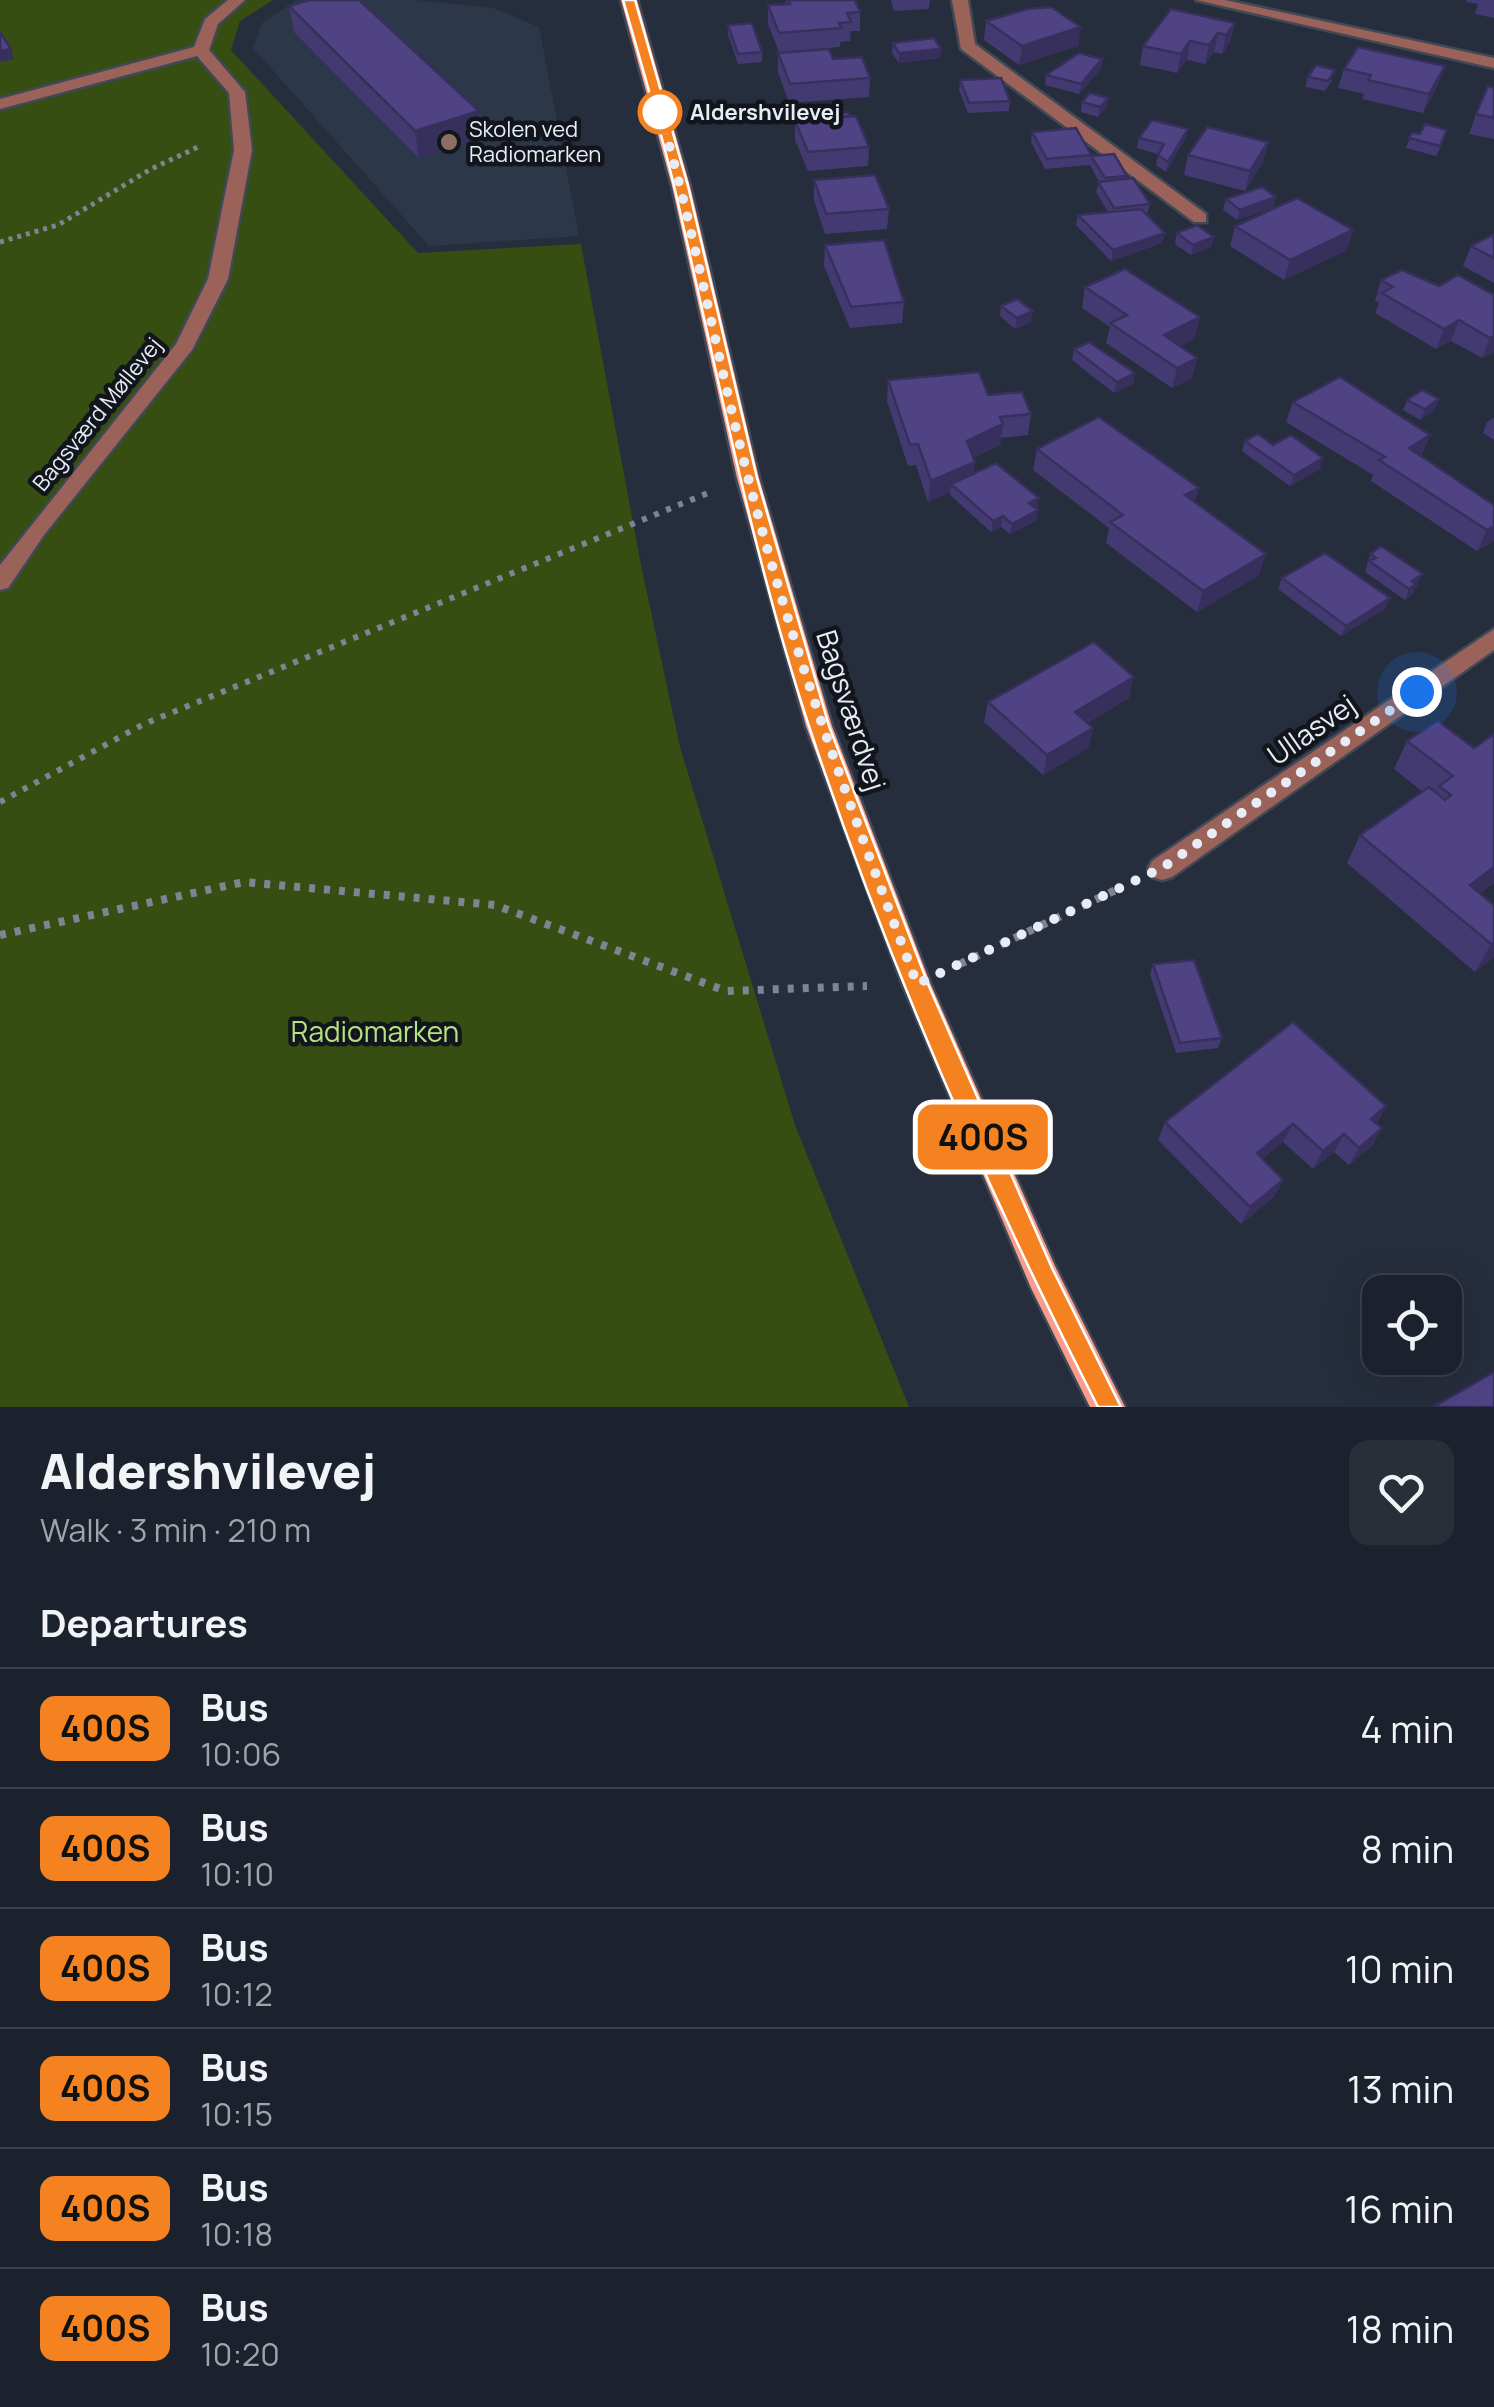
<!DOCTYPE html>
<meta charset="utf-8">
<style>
:root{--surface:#1c222d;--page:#292f39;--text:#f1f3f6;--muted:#a0a4aa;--line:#3a3f49}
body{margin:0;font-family:Manrope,sans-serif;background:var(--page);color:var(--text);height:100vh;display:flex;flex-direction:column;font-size:38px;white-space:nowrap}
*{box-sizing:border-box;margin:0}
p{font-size:32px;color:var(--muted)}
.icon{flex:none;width:55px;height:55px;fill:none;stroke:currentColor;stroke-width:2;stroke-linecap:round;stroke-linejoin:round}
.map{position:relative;height:1407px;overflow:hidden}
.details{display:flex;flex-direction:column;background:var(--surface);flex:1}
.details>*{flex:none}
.badge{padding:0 20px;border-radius:15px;font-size:35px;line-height:65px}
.buttons{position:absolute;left:1362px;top:1275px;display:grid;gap:20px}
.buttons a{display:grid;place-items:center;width:100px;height:100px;border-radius:20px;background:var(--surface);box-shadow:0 10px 40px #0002,0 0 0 2px var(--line);font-size:50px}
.you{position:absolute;width:50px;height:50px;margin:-25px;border:8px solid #fff;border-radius:50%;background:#1a73e8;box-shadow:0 0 0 15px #1a73e833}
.map>.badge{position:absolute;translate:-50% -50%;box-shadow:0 0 0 5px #fff}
h2{padding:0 40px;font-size:38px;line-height:90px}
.round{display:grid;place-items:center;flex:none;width:105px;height:105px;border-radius:20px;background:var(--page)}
.head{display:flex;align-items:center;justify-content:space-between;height:170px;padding:0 40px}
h1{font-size:48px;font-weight:800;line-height:75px}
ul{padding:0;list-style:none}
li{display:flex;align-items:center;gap:30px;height:120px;padding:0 40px;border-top:2px solid var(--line)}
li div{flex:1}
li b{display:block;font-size:38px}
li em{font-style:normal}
li .badge{min-width:110px;font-weight:700;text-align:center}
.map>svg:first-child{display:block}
.built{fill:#2c374a}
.green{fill:#364e12}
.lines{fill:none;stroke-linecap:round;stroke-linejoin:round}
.minor-casing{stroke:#414856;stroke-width:5}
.major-casing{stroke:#414856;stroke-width:5}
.path-far2{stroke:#7e8491;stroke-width:5;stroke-dasharray:4 5;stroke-linecap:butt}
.path-far1{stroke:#7e8491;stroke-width:6;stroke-dasharray:5 8;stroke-linecap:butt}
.path{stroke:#7e8491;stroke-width:8;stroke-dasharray:6 9;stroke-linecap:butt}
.minor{fill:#9a6258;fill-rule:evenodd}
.major{fill:#f89d8c;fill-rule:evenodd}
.wall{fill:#443a72}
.shaded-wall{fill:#372f5c}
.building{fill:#4f4384;stroke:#372f5c;stroke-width:2.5}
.line{fill:#f58220;stroke:#fff;stroke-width:2.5}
.walk{stroke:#e7ecf6;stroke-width:10;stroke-dasharray:0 18}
.stop-dot{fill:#fff;stroke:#f58220;stroke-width:5}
.education-dot{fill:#8d6e63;stroke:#12161c;stroke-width:4}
.labels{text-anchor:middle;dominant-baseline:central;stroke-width:9;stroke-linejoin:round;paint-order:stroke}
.far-stop-label{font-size:22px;font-weight:bold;fill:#e7ecf6;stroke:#12161c;text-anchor:start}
.far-poi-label{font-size:22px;fill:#e7ecf6;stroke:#12161c;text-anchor:start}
.far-street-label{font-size:22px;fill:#e7ecf6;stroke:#12161c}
.street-label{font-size:28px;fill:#e7ecf6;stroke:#12161c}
.park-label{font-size:28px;fill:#b6e280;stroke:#12161c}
</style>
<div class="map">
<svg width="1494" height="1407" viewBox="0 0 1494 1407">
<rect width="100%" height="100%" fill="#262d3c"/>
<path class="built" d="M297 0H416L493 8 539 27 579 236 429 246 253 48 262 23Z"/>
<path class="green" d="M0 0H273L240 21 231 50 418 253 581 244 641 565 680 747 795 1125 909 1407H0Z"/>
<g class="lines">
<g class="minor-casing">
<g id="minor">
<path d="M228 0H245L218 24 209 50 245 92 252 150 228 279 192 350 44 535 8 588 0 590V565L176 344 208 279 234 150 229 93 197 56 0 109V99L194 47 205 19Z"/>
<path d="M952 0H968L975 44 1206 214V222H1194L961 49Z"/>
<path d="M1196 0H1225L1494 58V68Z"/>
<path d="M1494 629V650L1172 877 1162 880 1152 877 1148 869 1152 861Z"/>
</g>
</g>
<g class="major-casing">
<path id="major" d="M621 0H637L690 186 759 478 832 726 931 985 1055 1266 1125 1407H1090L1031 1288 903 985 806 726 737 478 672 186Z"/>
</g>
<path class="path-far2" d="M0 242 58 225 151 169 198 147"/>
<path class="path-far1" d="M0 802 144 724 708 493"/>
<g class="path">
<path d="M0 935 244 882 495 905 726 991 867 986"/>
<path d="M960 964 1120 888"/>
</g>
<use href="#minor" class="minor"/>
<use href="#major" class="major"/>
</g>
<g class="wall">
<path d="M786 0H855L860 12V31H851L850 41 840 42V47L779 52 768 24V5L786 4Z"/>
<path d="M891 0H930L929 9 894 11Z"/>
<path d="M1466 0H1494V18L1475 14 1478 4 1466 2Z"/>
<path d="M289 6 479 111 483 139 419 158 294 32Z"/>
<path d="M986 21 1078 46 1019 65 984 40Z"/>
<path d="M1235 23 1230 42 1222 54 1214 52 1205 64 1187 60 1177 73 1140 65 1143 46Z"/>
<path d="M728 25 762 52V62L738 64 728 35Z"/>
<path d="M893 43 940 58 899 63 892 53Z"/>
<path d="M778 53 833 59 870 78 869 97 789 103 778 72Z"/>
<path d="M1102 59 1101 69 1079 94 1045 85 1046 75Z"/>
<path d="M1344 69 1438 85 1423 113 1362 99 1364 94 1338 88Z"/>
<path d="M1308 77 1332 80 1325 91 1305 87Z"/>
<path d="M960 80 1010 101 1009 111 968 113 959 90Z"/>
<path d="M1494 88V139L1469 134 1476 114Z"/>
<path d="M1082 102 1106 108 1098 117 1081 112Z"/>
<path d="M830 114 869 147 868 166 808 171 795 140V121L829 118Z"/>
<path d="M1188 129 1185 139 1166 172 1156 165 1158 154 1137 148 1139 138Z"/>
<path d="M1032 132 1091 156 1127 176 1126 179 1150 204 1147 215 1165 233 1162 243 1111 261 1076 225 1078 215 1108 212 1096 192 1099 182 1090 165 1045 169 1031 142Z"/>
<path d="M1412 133 1444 140 1436 156 1406 148Z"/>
<path d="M1268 142 1263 162 1245 191 1184 175 1188 155Z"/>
<path d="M814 180 889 209 887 229 825 234 814 200Z"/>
<path d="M1276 197 1273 208 1237 220 1223 210 1226 199Z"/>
<path d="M1235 226 1347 250 1284 280 1230 246Z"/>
<path d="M1177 233 1211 247 1191 255 1175 244Z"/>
<path d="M1494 234V283L1463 266 1471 246Z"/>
<path d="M825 245 904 302 902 323 850 328 824 266Z"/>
<path d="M1381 280 1439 286 1494 295V352L1482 358 1451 341 1436 349 1375 313 1379 303 1375 301Z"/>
<path d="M1085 287 1195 338 1180 346 1197 358 1192 378 1172 388 1106 343 1110 327 1082 308Z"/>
<path d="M1001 306 1031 322 1015 329 1000 316Z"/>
<path d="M1074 349 1135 373 1133 384 1114 393 1072 360Z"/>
<path d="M888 380 988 395 1031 414 1028 435 1001 438 1000 445 973 458 975 462 973 474 1037 509 1038 510 1036 521 1010 534 1001 527 991 532 950 495V492L928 502 916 465 908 466 887 401Z"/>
<path d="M1407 400 1435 410 1420 420 1403 410Z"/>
<path d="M1293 402 1430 435 1421 456 1494 505V541L1477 551 1371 481 1373 475 1286 422Z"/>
<path d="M1494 418V440L1483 433 1487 422Z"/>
<path d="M1245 441 1320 469 1290 486 1242 451Z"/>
<path d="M1037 449 1259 575 1197 612 1106 543 1109 528 1033 470Z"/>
<path d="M1370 554 1418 585 1415 587 1412 595 1405 600 1365 572Z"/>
<path d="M1282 578 1390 598 1385 609 1341 636 1278 589Z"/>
<path d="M1129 698 1087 723 1093 728 1088 748 1043 775 984 722 988 702Z"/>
<path d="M1494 734V883L1480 893 1494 905V957L1475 972 1347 863 1360 835 1423 792 1394 769 1407 741 1474 748Z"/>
<path d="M1153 964 1222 1038 1218 1048 1176 1053 1150 974Z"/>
<path d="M1386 1106 1377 1123 1382 1128 1372 1146 1349 1165 1334 1152 1313 1169 1283 1142 1262 1159 1283 1180 1274 1197 1241 1224 1158 1140 1165 1122Z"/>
</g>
<g class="shaded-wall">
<path d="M1235 23 1230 42 1222 54 1226 35Z"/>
<path d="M1081 27 1078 46 1019 65 1022 46Z"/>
<path d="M1218 33 1214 52 1205 64 1209 45Z"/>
<path d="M1190 41 1187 60 1177 73 1181 54Z"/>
<path d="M11 49 14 59 0 62V51Z"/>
<path d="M941 49 940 58 899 63V53Z"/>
<path d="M1102 59 1101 69 1079 94 1081 84Z"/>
<path d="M1445 66 1438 85 1423 113 1429 94Z"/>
<path d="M1108 98 1106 108 1098 117 1100 107Z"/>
<path d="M479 111 483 139 419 158 415 131Z"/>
<path d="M1188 129 1185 139 1166 172 1168 162Z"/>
<path d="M1268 142 1263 162 1245 191 1250 171Z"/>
<path d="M1276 197 1273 208 1237 220 1240 210Z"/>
<path d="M1353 230 1347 250 1284 280 1290 260Z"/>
<path d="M1165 233 1162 243 1111 261 1113 250Z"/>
<path d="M1214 237 1211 247 1191 255 1193 245Z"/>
<path d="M1033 311 1031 322 1015 329 1017 318Z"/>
<path d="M1200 317 1195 338 1160 356 1164 335Z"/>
<path d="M1459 320 1451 341 1436 349 1444 329Z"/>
<path d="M1494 336V352L1482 358 1490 338Z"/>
<path d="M1197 358 1192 378 1172 388 1177 368Z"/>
<path d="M1135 373 1133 384 1114 393 1117 382Z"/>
<path d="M1439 399 1435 410 1420 420 1425 409Z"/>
<path d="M1003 424 1000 445 965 462 967 441Z"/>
<path d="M1430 435 1422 455 1401 468 1409 448Z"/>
<path d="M1323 458 1320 469 1290 486 1294 475Z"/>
<path d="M975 462 972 483 951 484 950 492 928 502 931 481Z"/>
<path d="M1199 488 1193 509 1185 495Z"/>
<path d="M1039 498 1037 509 1029 503Z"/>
<path d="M1038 510 1036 521 1010 534 1012 524Z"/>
<path d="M1003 516 1001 527 991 532 993 521Z"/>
<path d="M1494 526V541L1477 551 1487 530Z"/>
<path d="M1266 554 1259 575 1197 612 1203 591Z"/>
<path d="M1423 574 1412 595 1405 600 1412 581Z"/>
<path d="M1390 598 1385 609 1341 636 1346 626Z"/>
<path d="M1134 677 1129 698 1070 732 1075 712Z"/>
<path d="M1093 728 1088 748 1043 775 1047 755Z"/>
<path d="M1494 867V883L1454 913 1470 885Z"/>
<path d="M1494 942V957L1475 972 1491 944Z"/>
<path d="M1386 1106 1376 1125 1371 1119Z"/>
<path d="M1293 1124 1283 1142 1248 1171 1257 1153Z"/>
<path d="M1382 1128 1372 1146 1349 1165 1359 1148Z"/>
<path d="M1344 1134 1334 1152 1313 1169 1323 1151Z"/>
<path d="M1283 1180 1274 1197 1241 1224 1250 1207Z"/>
</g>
<g class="building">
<path d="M309 0H359L479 111 415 131 289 6Z"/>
<path d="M788 0H855L860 12 847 13 851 22 839 23 841 28 779 33 768 5 790 4Z"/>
<path d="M1051 7 1081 27 1022 46 986 21 1028 9Z"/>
<path d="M1171 9 1235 23 1226 35 1218 33 1209 45 1190 41 1181 54 1143 46Z"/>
<path d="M752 23 762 52 738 54 728 25Z"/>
<path d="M0 32 11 49 0 51Z"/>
<path d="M934 38 941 49 899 53 893 43Z"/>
<path d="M1358 47 1445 66 1429 94 1368 80 1371 75 1344 69Z"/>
<path d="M829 49 833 59 862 57 870 78 790 84 778 53Z"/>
<path d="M1079 53 1102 59 1081 84 1046 75Z"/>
<path d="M1316 65 1335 70 1328 81 1308 77Z"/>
<path d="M1001 78 1010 101 969 103 960 80Z"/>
<path d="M1488 86 1494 88V118L1476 114Z"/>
<path d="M1090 93 1108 98 1100 107 1082 102Z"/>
<path d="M848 112 850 116 832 118 830 114Z"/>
<path d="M856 116 869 147 808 152 795 121Z"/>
<path d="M1152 120 1188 129 1168 162 1158 155 1164 144 1139 138Z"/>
<path d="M1425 124 1447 130 1440 146 1409 138 1412 133 1420 134Z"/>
<path d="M1207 127 1268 142 1250 171 1188 155Z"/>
<path d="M1076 128 1091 155 1047 159 1032 132Z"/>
<path d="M1114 154 1127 176 1105 178 1091 156Z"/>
<path d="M875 175 889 209 826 214 814 180Z"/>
<path d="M1133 178 1150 204 1114 208 1098 182Z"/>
<path d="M1262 187 1276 197 1240 210 1226 199Z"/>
<path d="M1297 198 1353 230 1290 260 1235 226Z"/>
<path d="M1141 209 1165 233 1113 250 1078 215Z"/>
<path d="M1197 225 1214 237 1193 245 1177 233Z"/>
<path d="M1494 234V258L1471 246Z"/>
<path d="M884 240 904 302 851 307 825 245Z"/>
<path d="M1125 269 1200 317 1164 335 1197 358 1177 368 1110 323 1127 315 1085 287Z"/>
<path d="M1402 270 1439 286 1458 275 1494 295V336L1490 338 1459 320 1444 329 1382 293 1393 287 1381 280Z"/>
<path d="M1017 299 1033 311 1017 318 1001 306Z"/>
<path d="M1089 342 1135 373 1117 382 1074 349Z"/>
<path d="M979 372 988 395 1022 392 1031 414 1000 417 1003 424 967 441 975 462 931 481 918 444 910 445 888 380Z"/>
<path d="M1340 377 1430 435 1409 448 1494 505V526L1487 530 1379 460 1385 457 1293 402Z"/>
<path d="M1422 390 1439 399 1425 409 1407 400Z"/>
<path d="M1099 417 1199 488 1185 495 1266 554 1203 591 1110 522 1123 515 1037 449Z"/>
<path d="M1258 434 1273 445 1291 435 1323 458 1294 475 1245 441Z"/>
<path d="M996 463 1039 498 1029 503 1038 510 1012 524 1003 516 993 521 951 484Z"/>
<path d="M1381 546 1423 574 1412 581 1416 584 1409 589 1369 561 1376 558 1370 554Z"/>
<path d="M1325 553 1390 598 1346 626 1282 578Z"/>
<path d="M1094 642 1134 677 1075 712 1093 728 1047 755 988 702Z"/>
<path d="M1438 721 1474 748 1494 734V867L1470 885 1494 905V942L1491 944 1360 835 1429 787 1445 800 1451 795 1439 786 1453 776 1407 741Z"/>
<path d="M1194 960 1222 1038 1180 1043 1153 964Z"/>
<path d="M1293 1022 1386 1106 1371 1119 1382 1128 1359 1148 1344 1134 1323 1151 1293 1124 1257 1153 1283 1180 1250 1207 1165 1122Z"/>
<path d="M1494 1372V1407H1433Z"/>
</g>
<path class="line" d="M623 0H635L688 186 757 478 829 726 928 984 1052 1268 1121 1407H1098C989 1194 887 962 809 726 751 551 717 369 675 190 660 126 641 63 623 0Z"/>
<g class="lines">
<path class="walk" d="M660 112C695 234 717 358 749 481 793 653 854 818 917 984L1162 868 1417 692"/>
</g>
<circle class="stop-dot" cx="660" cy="112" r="20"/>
<circle class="education-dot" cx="449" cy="142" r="10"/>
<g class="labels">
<g class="far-stop-label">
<text x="690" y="112">Aldershvilevej</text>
</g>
<g class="far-poi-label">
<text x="469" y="129">Skolen ved<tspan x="469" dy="25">Radiomarken</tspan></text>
</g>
<g class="far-street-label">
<text transform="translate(97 414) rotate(-51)">Bagsværd Møllevej</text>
</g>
<g class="street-label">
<text transform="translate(852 710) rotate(72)">Bagsværdvej</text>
<text transform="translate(1311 729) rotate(-35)">Ullasvej</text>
</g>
<g class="park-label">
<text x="375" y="1031">Radiomarken</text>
</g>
</g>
</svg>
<div class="buttons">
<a><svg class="icon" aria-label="locate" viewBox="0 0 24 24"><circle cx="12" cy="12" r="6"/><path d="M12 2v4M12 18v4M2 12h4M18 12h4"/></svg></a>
</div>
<div class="you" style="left:1417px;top:692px"></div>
<b class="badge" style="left:983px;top:1137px;background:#f58220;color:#111">400S</b>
</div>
<section class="details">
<div class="head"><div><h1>Aldershvilevej</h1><p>Walk · 3 min · 210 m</p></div><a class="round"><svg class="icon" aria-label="heart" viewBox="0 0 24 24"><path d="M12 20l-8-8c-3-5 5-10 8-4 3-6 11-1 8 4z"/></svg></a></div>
<h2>Departures</h2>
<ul>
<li><span class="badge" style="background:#f58220;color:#111">400S</span><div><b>Bus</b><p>10:06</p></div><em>4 min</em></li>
<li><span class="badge" style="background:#f58220;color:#111">400S</span><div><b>Bus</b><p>10:10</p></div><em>8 min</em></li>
<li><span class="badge" style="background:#f58220;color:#111">400S</span><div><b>Bus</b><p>10:12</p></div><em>10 min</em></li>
<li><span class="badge" style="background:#f58220;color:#111">400S</span><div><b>Bus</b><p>10:15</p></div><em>13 min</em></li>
<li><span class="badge" style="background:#f58220;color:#111">400S</span><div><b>Bus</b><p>10:18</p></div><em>16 min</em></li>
<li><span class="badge" style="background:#f58220;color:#111">400S</span><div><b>Bus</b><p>10:20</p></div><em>18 min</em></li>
</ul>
</section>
